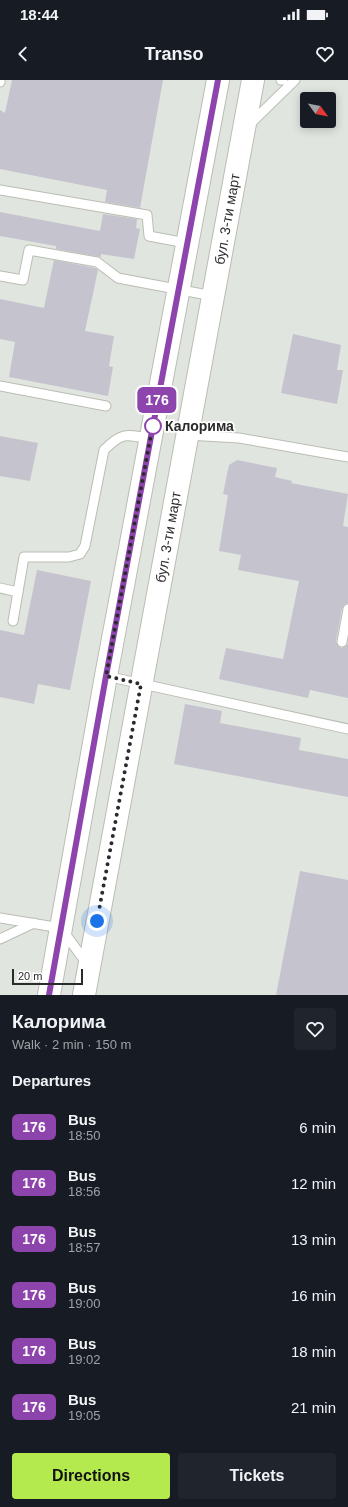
<!DOCTYPE html>
<meta charset="utf-8">
<style>
:root{--surface:#171b24;--page:#20242c;--text:#f1f3f6;--muted:#9ea1a6;--accent:#b4ea4d}
body{margin:0;font-family:Helvetica,sans-serif;background:var(--page);color:var(--text);height:100vh;display:flex;flex-direction:column;font-size:15px;white-space:nowrap}
*{box-sizing:border-box;margin:0}
p{font-size:13px;color:var(--muted)}
.icon{flex:none;width:22px;height:22px;fill:none;stroke:currentColor;stroke-width:2;stroke-linecap:round;stroke-linejoin:round}
.map{position:relative;height:915px;overflow:hidden}
.drawer{display:flex;flex-direction:column;background:var(--surface);flex:1}
.drawer>*{flex:none}
.badge{padding:0 8px;border-radius:6px;font-size:14px;line-height:26px}
.needle{width:26px;rotate:122deg}
.controls{position:absolute;left:300px;top:12px;display:grid;gap:8px}
.controls a{display:grid;place-items:center;width:36px;height:36px;border-radius:4px;background:var(--surface);box-shadow:0 2px 10px #0003;font-size:20px}
.scale{position:absolute;left:12px;bottom:10px;width:71px;box-sizing:border-box;padding-left:4px;border:2px solid #2b2b2b;border-top:0;font-size:11px;line-height:14px;white-space:nowrap;color:#2b2b2b;-webkit-text-stroke:3px #fff;paint-order:stroke}
.you{position:absolute;width:20px;height:20px;margin:-10px;border:3px solid #fff;border-radius:50%;background:#1a73e8;box-shadow:0 0 0 6px #1a73e833}
.map>.badge{position:absolute;translate:-50% -50%;box-shadow:0 0 0 2px #fff}
h2{padding:0 12px;font-size:15px;line-height:36px}
.round{display:grid;place-items:center;flex:none;width:42px;height:42px;border-radius:4px;background:var(--page)}
.headline{display:flex;align-items:center;justify-content:space-between;height:68px;padding:0 12px}
h1{font-size:19px;font-weight:700;line-height:30px}
.action{display:flex;gap:8px;margin-top:auto;padding:8px 12px}
.action a{flex:1;height:46px;border-radius:4px;background:var(--accent);color:#111;font-size:16px;font-weight:700;line-height:46px;text-align:center}
.action a+a{background:var(--page);color:var(--text)}
ul{padding:0;list-style:none}
li{display:flex;align-items:center;gap:12px;height:56px;padding:0 12px}
li div{flex:1}
li b{display:block;font-size:15px}
li em{font-style:normal}
li .badge{min-width:44px;font-weight:700;text-align:center}
.status{display:flex;justify-content:space-between;align-items:center;height:28px;padding:0 20px;background:var(--surface);direction:ltr}
.status svg{height:11px;fill:currentColor}
header{display:flex;justify-content:space-between;align-items:center;height:52px;padding:0 12px;background:var(--surface);font-size:18px;font-weight:700}
.map>svg:first-child{display:block}
.industrial{fill:#e0e5df;fill-rule:evenodd}
.building{fill:#c5c3ce}
.lines{fill:none;stroke-linecap:round;stroke-linejoin:round}
.service-casing{stroke:#babdb2;stroke-width:11}
.secondary-casing{stroke:#babdb2;stroke-width:24}
.service{stroke:#fff;stroke-width:9}
.secondary{stroke:#fff;stroke-width:22}
.line-casing{stroke:#fff;stroke-width:9}
.line{stroke:#8e44ad;stroke-width:6}
.walk{stroke:#2b2b2b;stroke-width:4;stroke-dasharray:0 7.2}
.stop-dot{fill:#fff;stroke:#8e44ad;stroke-width:2}
.labels{text-anchor:middle;dominant-baseline:central;stroke-width:3.5;stroke-linejoin:round;paint-order:stroke}
.street-label{font-size:14px;fill:#2b2b2b;stroke:#fff}
.stop-label{font-size:14px;font-weight:bold;fill:#2b2b2b;stroke:#fff;text-anchor:start}
</style>
<div class="status"><b>18:44</b><svg viewBox="0 0 49 12"><path d="M0 12V9h3v3zM5 12V6h3v6zM10 12V3h3v9zM15 12V0h3v12zM26 1h20v11H26zM47 4h2v5h-2z"/></svg></div>
<header><svg class="icon" aria-label="back" viewBox="0 0 24 24"><path d="M15 5l-7 7 7 7"/></svg>Transo<svg class="icon" aria-label="heart" viewBox="0 0 24 24"><path d="M12 20l-8-8c-3-5 5-10 8-4 3-6 11-1 8 4z"/></svg></header>
<div class="map">
<svg width="348" height="915" viewBox="0 0 348 915">
<rect width="100%" height="100%" fill="#e0dfec"/>
<path class="industrial" d="M0 0H348V915H0ZM307 19H329V41H307Z"/>
<g class="building">
<path d="M12 0H163L140 128 105 122 107 110 0 89V30L5 33Z"/>
<path d="M0 132 100 151 103 134 137 139 136 148 140 149 134 179 101 174V177L56 169V166L0 156Z"/>
<path d="M54 180 95 188 98 190 85 251 114 256 109 286 113 287 108 316 9 297 15 262 0 259V219L44 228Z"/>
<path d="M293 254 341 265 337 290H343L337 324 281 313Z"/>
<path d="M0 356 38 363 30 401 0 396Z"/>
<path d="M237 380 277 388 275 397 292 401 291 403 348 414 343 446 348 447V523L344 525 342 528 336 561 338 566 341 568 346 566 348 563V618L310 610 308 618 219 599 226 568 283 579 299 501 238 490 241 475 219 471 228 415 223 414 229 385Z"/>
<path d="M37 490 91 501 70 610 38 604 34 624 0 617V550L24 555Z"/>
<path d="M185 624 222 631 220 643 301 658 299 670 348 679V717L174 684Z"/>
<path d="M300 791 348 800V915H276Z"/>
</g>
<g class="lines">
<g class="service-casing">
<g id="service">
<path d="M281 0H283"/>
<path d="M0 2V0"/>
<path d="M250 44 295 0"/>
<path d="M0 110 147 135 149 156 186 163"/>
<path d="M0 196 23 200 29 170 97 182 118 198 213 216"/>
<path d="M0 306 106 326"/>
<path d="M187 355 239 358 348 377"/>
<path d="M0 508 18 512"/>
<path d="M13 541 24 477H69L80 474 85 466 104 370C122 352 126 354 150 359"/>
<path d="M342 562 348 529"/>
<path d="M106 596 348 649"/>
<path d="M0 838 61 848 87 884"/>
<path d="M0 859 34 843"/>
</g>
</g>
<g class="secondary-casing">
<g id="secondary">
<path d="M49 915 106 596 218 0"/>
<path d="M84 915 253 0"/>
</g>
</g>
<use href="#service" class="service"/>
<use href="#secondary" class="secondary"/>
</g>
<g class="lines">
<g class="line-casing">
<path id="line" d="M49 915 106 596 218 0"/>
</g>
<use href="#line" class="line"/>
<path class="walk" d="M97 841 141 604 106 596 153 344V346"/>
</g>
<circle class="stop-dot" cx="153" cy="346" r="8"/>
<g class="labels">
<g class="street-label">
<text transform="translate(227 139) rotate(-80)">бул. 3-ти март</text>
<text transform="translate(168 457) rotate(-80)">бул. 3-ти март</text>
</g>
<g class="stop-label">
<text x="165" y="346">Калорима</text>
</g>
</g>
</svg>
<div class="controls">
<a><svg class="needle" viewBox="-14 -14 28 28"><path d="M0-13l5 13h-10z" fill="#e53935"/><path d="M0 13l5-13h-10z" fill="#9ea1a6"/></svg></a>
</div>
<div class="scale">20 m</div>
<div class="you" style="left:97px;top:841px"></div>
<b class="badge" style="left:157px;top:320px;background:#8e44ad;color:#fff">176</b>
</div>
<section class="drawer">
<div class="headline"><div><h1>Калорима</h1><p>Walk · 2 min · 150 m</p></div><a class="round"><svg class="icon" aria-label="heart" viewBox="0 0 24 24"><path d="M12 20l-8-8c-3-5 5-10 8-4 3-6 11-1 8 4z"/></svg></a></div>
<h2>Departures</h2>
<ul>
<li><span class="badge" style="background:#8e44ad;color:#fff">176</span><div><b>Bus</b><p>18:50</p></div><em>6 min</em></li>
<li><span class="badge" style="background:#8e44ad;color:#fff">176</span><div><b>Bus</b><p>18:56</p></div><em>12 min</em></li>
<li><span class="badge" style="background:#8e44ad;color:#fff">176</span><div><b>Bus</b><p>18:57</p></div><em>13 min</em></li>
<li><span class="badge" style="background:#8e44ad;color:#fff">176</span><div><b>Bus</b><p>19:00</p></div><em>16 min</em></li>
<li><span class="badge" style="background:#8e44ad;color:#fff">176</span><div><b>Bus</b><p>19:02</p></div><em>18 min</em></li>
<li><span class="badge" style="background:#8e44ad;color:#fff">176</span><div><b>Bus</b><p>19:05</p></div><em>21 min</em></li>
</ul>
<div class="action"><a>Directions</a><a>Tickets</a></div>
</section>
